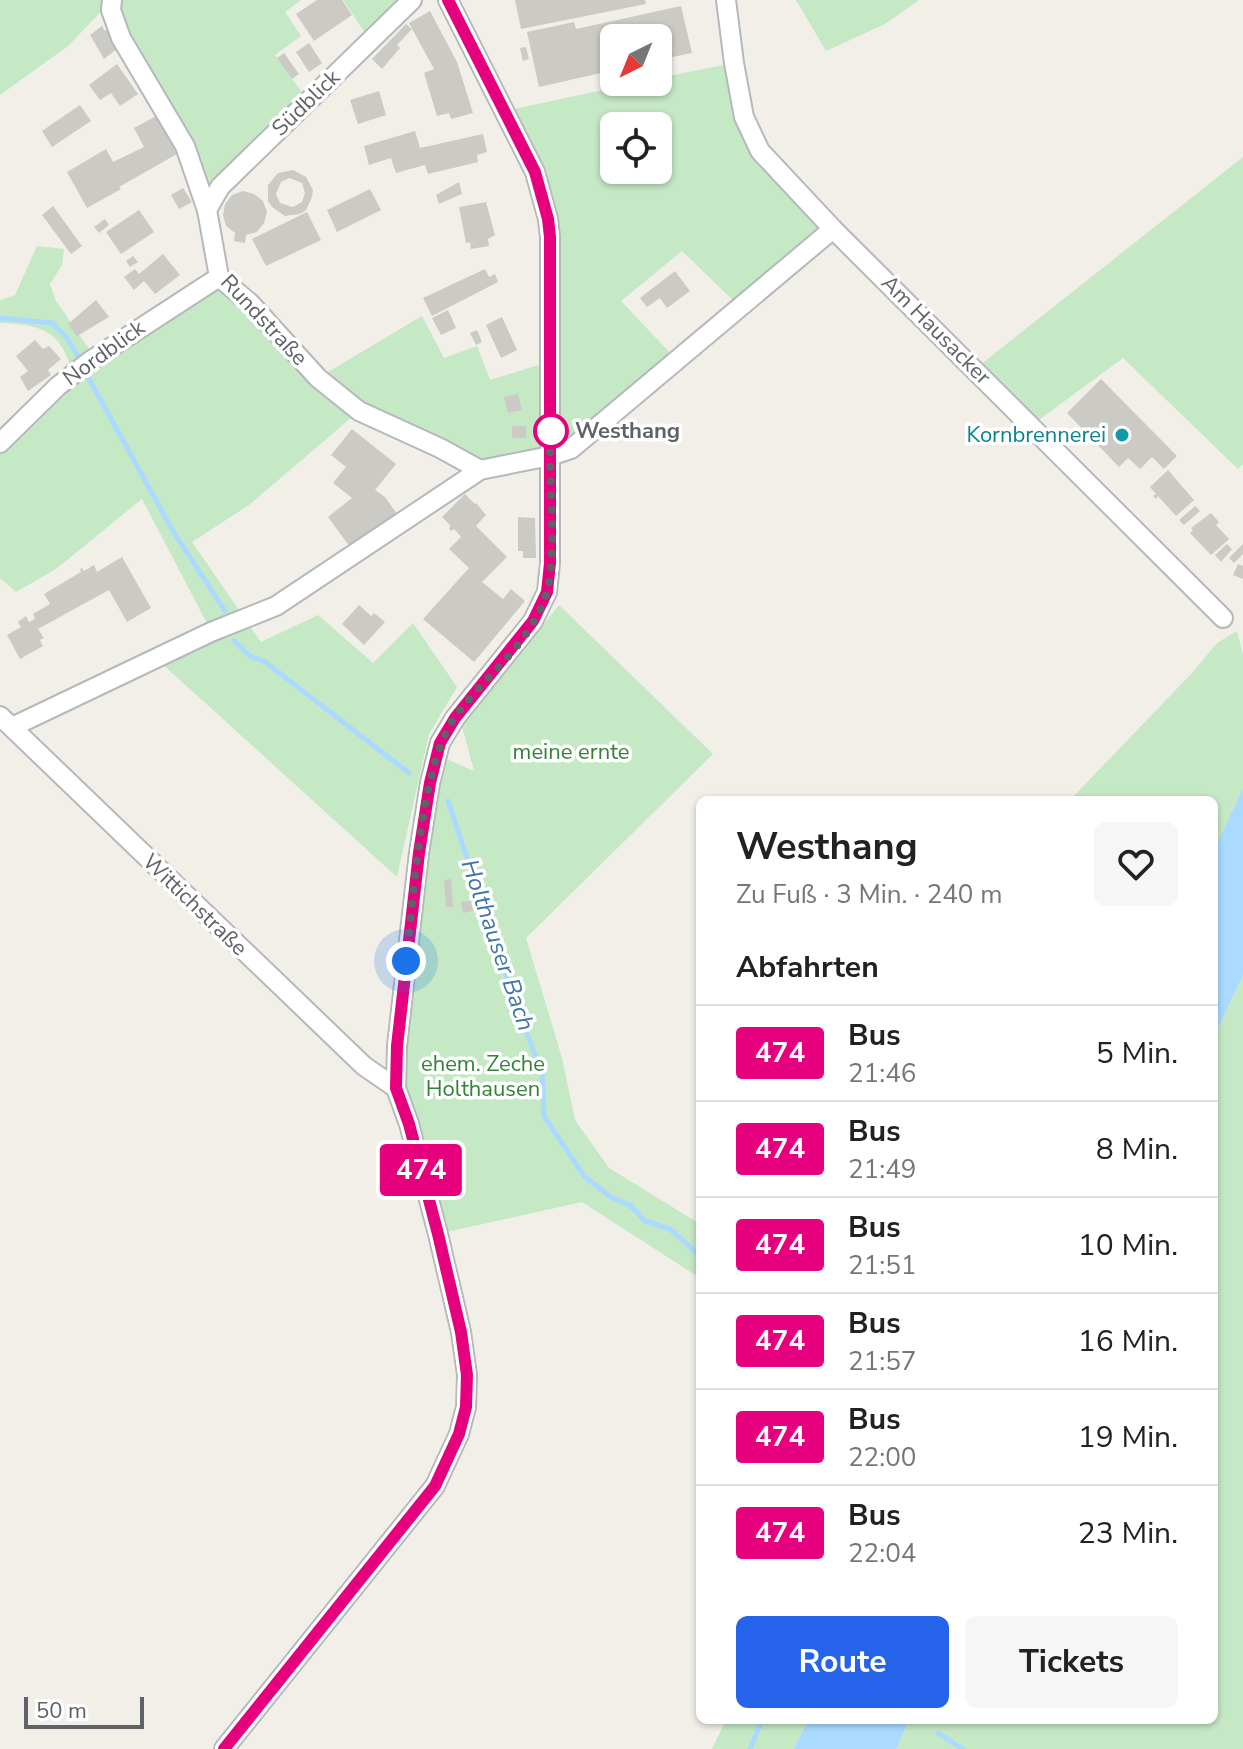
<!DOCTYPE html>
<html lang="de">
<meta charset="utf-8">
<style>
:root{--surface:#fff;--page:#f6f6f6;--text:#222;--muted:#767676;--line:#e0e0e0;--accent:#2563eb}
body{margin:0;font-family:"Nunito Sans",sans-serif;background:var(--page);color:var(--text);height:100vh;display:flex;flex-direction:column;font-size:30px;white-space:nowrap}
*{box-sizing:border-box;margin:0}
p{font-size:26px;color:var(--muted)}
.icon{flex:none;width:44px;height:44px;fill:none;stroke:currentColor;stroke-width:2;stroke-linecap:round;stroke-linejoin:round}
.map{position:relative;flex:1;overflow:hidden}
.details{position:absolute;left:696px;top:796px;width:522px;height:928px;display:flex;flex-direction:column;background:var(--surface);border-radius:12px;box-shadow:0 2px 6px #0004}
.details>*{flex:none}
.badge{padding:0 16px;border-radius:6px;font-size:28px;line-height:52px}
.needle{width:52px;rotate:223deg}
.buttons{position:absolute;left:600px;top:24px;display:grid;gap:16px}
.buttons a{display:grid;place-items:center;width:72px;height:72px;border-radius:12px;background:var(--surface);box-shadow:0 2px 6px #0004;font-size:40px}
.scale{position:absolute;left:24px;bottom:20px;width:120px;box-sizing:border-box;padding-left:8px;border:4px solid #5f6368;border-top:0;font-size:22px;line-height:28px;white-space:nowrap;color:#5f6368;-webkit-text-stroke:6px #fff;paint-order:stroke}
.you{position:absolute;width:40px;height:40px;margin:-20px;border:6px solid #fff;border-radius:50%;background:#1a73e8;box-shadow:0 0 0 12px #1a73e833}
.map>.badge{position:absolute;translate:-50% -50%;box-shadow:0 0 0 4px #fff}
h2{padding:0 40px;font-size:30px;line-height:72px}
.round{display:grid;place-items:center;flex:none;width:84px;height:84px;border-radius:12px;background:var(--page)}
.summary{display:flex;align-items:center;justify-content:space-between;height:136px;padding:0 40px}
h1{font-size:38px;font-weight:700;line-height:60px}
.primary-button{display:flex;gap:16px;margin-top:auto;padding:16px 40px}
.primary-button a{flex:1;height:92px;border-radius:12px;background:var(--accent);color:#fff;font-size:32px;font-weight:700;line-height:92px;text-align:center}
.primary-button a+a{background:var(--page);color:var(--text)}
ul{padding:0;list-style:none}
li{display:flex;align-items:center;gap:24px;height:96px;padding:0 40px;border-top:2px solid var(--line)}
li div{flex:1}
li b{display:block;font-size:30px}
li em{font-style:normal}
li .badge{min-width:88px;font-weight:700;text-align:center}
.map>svg:first-child{display:block}
.green{fill:#c5e8c5;fill-rule:evenodd}
.water{fill:#aadaff}
.lines{fill:none;stroke-linecap:round;stroke-linejoin:round}
.stream{stroke:#aadaff;stroke-width:5}
.building{fill:#cccac5;fill-rule:evenodd}
.minor-casing{stroke:#b5b8bc;stroke-width:22}
.minor{stroke:#fff;stroke-width:18}
.line-casing{stroke:#fff;stroke-width:18}
.line{stroke:#e6007e;stroke-width:12}
.walk{stroke:#5f6368;stroke-width:8;stroke-dasharray:0 14.4}
.stop-dot{fill:#fff;stroke:#e6007e;stroke-width:4}
.culture-dot{fill:#0f9aa8;stroke:#fff;stroke-width:3}
.labels{text-anchor:middle;dominant-baseline:central;stroke-width:7;stroke-linejoin:round;paint-order:stroke}
.street-label{font-size:22px;fill:#5f6368;stroke:#fff}
.stop-label{font-size:22px;font-weight:bold;fill:#5f6368;stroke:#fff;text-anchor:start}
.culture-label{font-size:22px;fill:#0d838f;stroke:#fff;text-anchor:end}
.park-label{font-size:22px;fill:#348238;stroke:#fff}
.water-label{font-size:24px;font-style:italic;fill:#4174aa;stroke:#fff}
</style>
<div class="map">
<svg width="1243" height="1749" viewBox="0 0 1243 1749">
<rect width="100%" height="100%" fill="#f1efe8"/>
<g class="green">
<path d="M0 0H301L285 12 301 36 275 55 308 101 212 198 110 2 68 46 0 95Z"/>
<path d="M343 0H412L370 40Z"/>
<path d="M796 0H919L885 24 826 51Z"/>
<path d="M734 63 744 117 833 229 739 306 682 251 621 301 674 357 571 449 480 470 359 411 249 505 192 542 261 642 318 615 373 663 413 623 457 687 429 734 397 877 159 661 211 631 142 499 56 569 16 592 0 578V443L72 374C63 331 40 324 0 323V300L15 295 37 246 64 249 62 265 50 284 56 301 94 356 219 277 318 378 422 316 444 358 477 346 490 380 552 361 548 219 504 111 641 82H658V78ZM614 126H658V170H614Z"/>
<path d="M1243 157V464L1238 469 1123 358 1032 425 975 369Z"/>
<path d="M559 605 713 754 526 938 562 1058 575 1120 609 1168 700 1224V1278L582 1202 442 1233 401 1086 411 962 442 757 474 771 462 726Z"/>
<path d="M1237 631 1243 655V790L1214 852V800H1070L1193 672 1217 643Z"/>
<path d="M1243 975V1749H896L909 1720H1214V1037Z"/>
<path d="M726 1720H808L794 1749H712Z"/>
</g>
<g class="water">
<path d="M1243 789V975L1214 1037V850Z"/>
<path d="M808 1720H909L896 1749H794Z"/>
</g>
<g class="lines">
<g class="stream">
<path d="M0 318 52 323 67 338 78 356"/>
<path d="M88 377 173 531 225 611"/>
<path d="M234 641 251 657 264 661 409 773"/>
<path d="M448 801 511 990 542 1074 544 1116 584 1176 612 1198 630 1205 645 1221 670 1229 700 1256"/>
<path d="M938 1733 963 1749"/>
<path d="M750 1749 762 1720"/>
</g>
</g>
<g class="building">
<path d="M317 0H342L352 15 314 41 296 14Z"/>
<path d="M515 0H645L646 4 521 29Z"/>
<path d="M681 6 692 53 658 60V38H614V70L539 87 527 32 574 22 576 29Z"/>
<path d="M430 11 457 62 473 113 451 119 449 113 437 116 424 73 434 69 409 23Z"/>
<path d="M406 24 412 29 397 45 400 48 382 69 372 59Z"/>
<path d="M102 26 105 31 108 29 113 37 111 39 117 49 104 59 90 35Z"/>
<path d="M309 43 322 63 309 72 296 52Z"/>
<path d="M526 47 529 59 523 61 520 48Z"/>
<path d="M284 53 299 74 292 79 277 58Z"/>
<path d="M117 64 138 94 120 106 111 93 100 100 89 85Z"/>
<path d="M379 91 386 115 358 124 350 100Z"/>
<path d="M80 105 91 121 52 147 42 131Z"/>
<path d="M156 116 177 154 119 187 121 189 87 208 67 172 106 149 113 162 144 147 134 128Z"/>
<path d="M415 131 420 148 483 134 487 152 477 155 478 162 428 174 425 165 396 173 391 158 369 165 364 146Z"/>
<path d="M293 170 306 177 313 190 312 197 306 210 300 214 285 216 272 207 268 201V185L278 173ZM289 178 302 183 305 193 302 202 293 207 280 203 276 194 281 182Z"/>
<path d="M459 182 462 194 439 204 436 195Z"/>
<path d="M183 188 192 202 179 209 171 195Z"/>
<path d="M370 189 381 210 337 232 327 210Z"/>
<path d="M243 191 254 194 263 201 267 212 264 223 257 232 246 235 245 243 234 241 235 233 226 226 223 215 225 204 232 195Z"/>
<path d="M486 202 495 235 488 239 489 246 471 249 470 242 466 243 459 207Z"/>
<path d="M53 206 82 246 71 254 42 215Z"/>
<path d="M139 210 154 232 121 254 106 232Z"/>
<path d="M307 212 321 240 266 266 252 239Z"/>
<path d="M105 219 109 225 99 233 94 227Z"/>
<path d="M163 254 180 275 155 294 144 281 134 290 124 277 135 269 139 274Z"/>
<path d="M133 256 138 262 130 267 126 261Z"/>
<path d="M485 269 489 277 495 274 498 282 432 316 423 298Z"/>
<path d="M675 271 690 291 667 308 660 298 647 307 640 298Z"/>
<path d="M96 300 109 317 77 336 68 324Z"/>
<path d="M448 310 456 328 441 335 432 318Z"/>
<path d="M502 317 517 350 501 358 486 325Z"/>
<path d="M477 330 482 342 476 345 470 333Z"/>
<path d="M35 340 43 349 49 346 61 359 48 370 51 375 28 391 20 377 28 371 16 356Z"/>
<path d="M1101 379 1177 456 1164 469 1152 457 1140 469 1128 458 1119 467 1067 413Z"/>
<path d="M518 394 522 410 508 413 504 397Z"/>
<rect x="512" y="426" width="14" height="12"/>
<path d="M352 429 396 464 375 490 385 497 399 517 353 551 328 517 352 498 333 483 346 467 331 455Z"/>
<path d="M1168 470 1194 500 1176 516 1158 496 1156 499 1153 496 1156 494 1150 487Z"/>
<path d="M465 494 475 504 476 503 486 515 476 526 507 557 482 582 503 599 511 589 525 601 474 662 423 619 469 568 449 549 461 537 454 529 451 531 449 528 451 526 442 517Z"/>
<path d="M1195 506 1200 511 1184 525 1179 520Z"/>
<path d="M1211 513 1219 522 1216 525 1229 539 1211 555 1190 533 1193 530 1191 528Z"/>
<path d="M518 517 535 518 536 558H523V551H518Z"/>
<path d="M1227 544 1232 549 1221 562 1215 555Z"/>
<path d="M1243 544V554L1234 563 1229 558Z"/>
<path d="M122 557 151 608 127 622 109 590 38 629 44 638 40 640 43 646 20 659 7 635 21 627 18 622 26 616 29 622 35 619 33 614 50 604 44 594 81 572 80 569 82 568 84 571 94 565 97 572Z"/>
<path d="M1238 564 1243 566V579L1233 575Z"/>
<path d="M359 605 371 616 374 613 385 622 364 645 342 624Z"/>
<path d="M451 879 453 907H446L444 880Z"/>
<path d="M471 901 473 911 463 913 461 902Z"/>
</g>
<g class="lines">
<g class="minor-casing">
<g id="minor">
<path d="M112 0 111 10 121 38 185 146 207 210 219 277 250 303 318 378 359 411 440 448 480 470"/>
<path d="M726 0 734 63 744 117 760 151 833 229 1223 618"/>
<path d="M207 210 220 187 412 0"/>
<path d="M0 443 58 386 90 361 219 277"/>
<path d="M0 716 364 1066 396 1088"/>
<path d="M12 727 211 632 276 606 480 470 550 456 571 449 833 229"/>
<path d="M224 1749 435 1486 459 1434 466 1407 467 1375 461 1332 438 1234 409 1124 396 1088 397 1046 419 853 430 783 440 743 455 718 533 621 547 592 550 563V237L548 219 535 172 448 0"/>
</g>
</g>
<use href="#minor" class="minor"/>
</g>
<g class="lines">
<g class="line-casing">
<path id="line" d="M224 1749 435 1486 459 1434 466 1407 467 1375 461 1332 438 1234 409 1124 396 1088 397 1046 419 853 430 783 440 743 455 718 533 621 547 592 550 563V237L548 219 535 172 448 0"/>
</g>
<use href="#line" class="line"/>
<path class="walk" d="M406 961C414 898 420 767 455 717 482 679 532 642 546 595 559 550 547 480 551 431"/>
</g>
<circle class="stop-dot" cx="551" cy="431" r="16"/>
<circle class="culture-dot" cx="1122" cy="435" r="8"/>
<g class="labels">
<g class="street-label">
<text transform="translate(306 103) rotate(-44)">Südblick</text>
<text transform="translate(264 320) rotate(47)">Rundstraße</text>
<text transform="translate(936 330) rotate(45)">Am Hausacker</text>
<text transform="translate(104 353) rotate(-36)">Nordblick</text>
<text transform="translate(195 905) rotate(44)">Wittichstraße</text>
</g>
<g class="stop-label">
<text x="575" y="431">Westhang</text>
</g>
<g class="culture-label">
<text x="1106" y="435">Kornbrennerei</text>
</g>
<g class="park-label">
<text x="571" y="752">meine ernte</text>
<text x="483" y="1064">ehem. Zeche<tspan x="483" dy="25">Holthausen</tspan></text>
</g>
<g class="water-label">
<text transform="translate(498 945) rotate(71)">Holthauser Bach</text>
</g>
</g>
</svg>
<div class="buttons">
<a><svg class="needle" viewBox="-14 -14 28 28"><path d="M0-13l5 13h-10z" fill="#e53935"/><path d="M0 13l5-13h-10z" fill="#767676"/></svg></a>
<a><svg class="icon" aria-label="locate" viewBox="0 0 24 24"><circle cx="12" cy="12" r="6"/><path d="M12 2v4M12 18v4M2 12h4M18 12h4"/></svg></a>
</div>
<div class="scale">50 m</div>
<div class="you" style="left:406px;top:961px"></div>
<b class="badge" style="left:421px;top:1170px;background:#e6007e;color:#fff">474</b>
<section class="details">
<div class="summary"><div><h1>Westhang</h1><p>Zu Fuß · 3 Min. · 240 m</p></div><a class="round"><svg class="icon" aria-label="heart" viewBox="0 0 24 24"><path d="M12 20l-8-8c-3-5 5-10 8-4 3-6 11-1 8 4z"/></svg></a></div>
<h2>Abfahrten</h2>
<ul>
<li><span class="badge" style="background:#e6007e;color:#fff">474</span><div><b>Bus</b><p>21:46</p></div><em>5 Min.</em></li>
<li><span class="badge" style="background:#e6007e;color:#fff">474</span><div><b>Bus</b><p>21:49</p></div><em>8 Min.</em></li>
<li><span class="badge" style="background:#e6007e;color:#fff">474</span><div><b>Bus</b><p>21:51</p></div><em>10 Min.</em></li>
<li><span class="badge" style="background:#e6007e;color:#fff">474</span><div><b>Bus</b><p>21:57</p></div><em>16 Min.</em></li>
<li><span class="badge" style="background:#e6007e;color:#fff">474</span><div><b>Bus</b><p>22:00</p></div><em>19 Min.</em></li>
<li><span class="badge" style="background:#e6007e;color:#fff">474</span><div><b>Bus</b><p>22:04</p></div><em>23 Min.</em></li>
</ul>
<div class="primary-button"><a>Route</a><a>Tickets</a></div>
</section>
</div>
